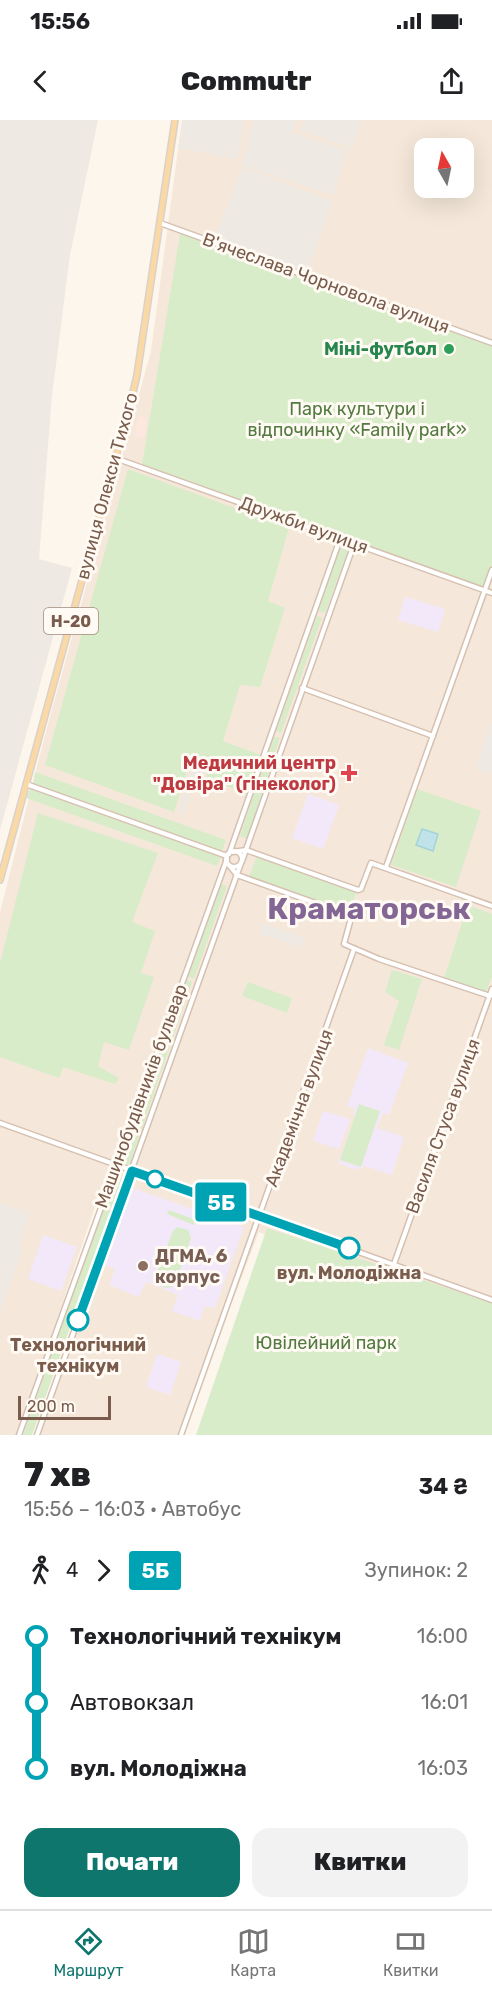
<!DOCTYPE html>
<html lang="uk">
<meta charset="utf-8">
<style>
:root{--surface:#fff;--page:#f2f2f2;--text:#202124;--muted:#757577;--line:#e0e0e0;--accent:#0f766e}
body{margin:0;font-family:Rubik,sans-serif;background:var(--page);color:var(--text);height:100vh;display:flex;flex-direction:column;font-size:22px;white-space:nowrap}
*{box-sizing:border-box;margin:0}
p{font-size:20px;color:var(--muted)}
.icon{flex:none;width:33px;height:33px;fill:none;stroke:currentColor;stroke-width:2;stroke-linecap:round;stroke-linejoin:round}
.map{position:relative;height:1315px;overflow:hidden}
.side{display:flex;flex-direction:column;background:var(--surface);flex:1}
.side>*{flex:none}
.badge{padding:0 12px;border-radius:4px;font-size:21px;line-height:39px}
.needle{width:39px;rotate:351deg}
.controls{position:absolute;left:414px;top:18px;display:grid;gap:12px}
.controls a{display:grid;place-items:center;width:60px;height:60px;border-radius:12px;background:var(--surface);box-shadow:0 6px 24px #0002;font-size:30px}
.scale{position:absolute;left:18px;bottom:15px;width:93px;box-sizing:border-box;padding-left:6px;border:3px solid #7a5c4d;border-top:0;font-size:16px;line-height:21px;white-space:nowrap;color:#7a5c4d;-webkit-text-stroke:4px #fffaf3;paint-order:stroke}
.map>.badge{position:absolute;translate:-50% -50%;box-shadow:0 0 0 3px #fff}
.legs{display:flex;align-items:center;gap:9px;height:66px;padding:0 24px;font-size:20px}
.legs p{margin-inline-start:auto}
.headline{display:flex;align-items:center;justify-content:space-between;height:102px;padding:0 24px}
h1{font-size:33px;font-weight:800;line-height:45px}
.primary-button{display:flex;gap:12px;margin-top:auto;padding:12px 24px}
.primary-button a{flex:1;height:69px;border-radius:18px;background:var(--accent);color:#fff;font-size:24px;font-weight:800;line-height:69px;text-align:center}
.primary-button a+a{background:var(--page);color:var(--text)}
ul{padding:0 24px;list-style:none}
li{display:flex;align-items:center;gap:21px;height:66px;font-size:22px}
li i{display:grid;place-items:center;width:9px;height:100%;margin:0 8px;background:currentColor}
li i::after{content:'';width:15px;height:15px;margin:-8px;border:4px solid;border-radius:50%;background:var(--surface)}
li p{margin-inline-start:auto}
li:first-child i{background:linear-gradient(#0000 50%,currentColor 0)}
li:last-child i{background:linear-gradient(currentColor 50%,#0000 0)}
.status{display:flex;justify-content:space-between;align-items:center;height:42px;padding:0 30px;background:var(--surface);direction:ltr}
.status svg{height:16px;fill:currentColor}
header{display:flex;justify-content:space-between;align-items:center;height:78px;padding:0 24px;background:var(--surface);font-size:27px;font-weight:800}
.tab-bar{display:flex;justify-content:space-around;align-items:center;height:84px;border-top:2px solid var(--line);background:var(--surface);font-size:16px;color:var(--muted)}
.tab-bar a{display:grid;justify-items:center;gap:3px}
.tab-bar .on{color:var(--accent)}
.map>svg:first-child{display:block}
.residential{fill:#f5e8da;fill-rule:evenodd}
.commercial{fill:#fde8e0}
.industrial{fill:#efe9e4}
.education{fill:#f3e8fa}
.green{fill:#d8ecc9}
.water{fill:#bfe3e8;stroke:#a5d3da;stroke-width:1.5}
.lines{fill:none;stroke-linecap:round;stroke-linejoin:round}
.secondary-casing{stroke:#d6c0b0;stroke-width:7}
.primary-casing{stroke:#dad1cd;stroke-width:8}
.secondary{stroke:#fff;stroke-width:4}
.primary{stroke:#fbd9a5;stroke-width:5}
.line-1-casing{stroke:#fff;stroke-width:14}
.line-1{stroke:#00a3b4;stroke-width:9}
.leisure-dot{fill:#2e9e5b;stroke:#fffaf3;stroke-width:2}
.health-dot{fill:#e0444e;stroke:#fffaf3;stroke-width:2}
.stop-1-dot{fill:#fff;stroke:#00a3b4;stroke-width:3}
.education-dot{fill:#8d6e63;stroke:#fffaf3;stroke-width:2}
.labels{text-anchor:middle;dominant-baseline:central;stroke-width:6;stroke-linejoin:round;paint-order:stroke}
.shield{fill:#fffaf3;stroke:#a28b7f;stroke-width:1.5}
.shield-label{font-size:16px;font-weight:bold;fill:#7a5c4d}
.street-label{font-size:18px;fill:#7a5c4d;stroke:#fffaf3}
.leisure-label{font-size:18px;font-weight:bold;fill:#27864d;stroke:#fffaf3;text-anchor:end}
.park-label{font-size:18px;fill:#537a41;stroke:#fffaf3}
.health-label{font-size:18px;font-weight:bold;fill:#be3a42;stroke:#fffaf3;text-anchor:end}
.education-label{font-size:18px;font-weight:bold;fill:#785e54;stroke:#fffaf3;text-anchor:start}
.stop-label{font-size:18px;font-weight:bold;fill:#7a5c4d;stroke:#fffaf3}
.town-label{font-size:30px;font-weight:bold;fill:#846695;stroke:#fffaf3}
</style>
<div class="status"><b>15:56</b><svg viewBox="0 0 49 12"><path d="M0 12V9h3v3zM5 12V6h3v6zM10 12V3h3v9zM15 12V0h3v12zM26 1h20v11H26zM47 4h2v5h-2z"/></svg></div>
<header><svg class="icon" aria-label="back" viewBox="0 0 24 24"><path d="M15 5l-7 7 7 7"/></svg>Commutr<svg class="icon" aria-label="share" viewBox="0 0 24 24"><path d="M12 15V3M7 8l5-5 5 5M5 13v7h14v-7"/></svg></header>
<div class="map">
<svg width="492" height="1315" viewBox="0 0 492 1315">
<rect width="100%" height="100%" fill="#fdf6ec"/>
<path class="residential" d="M182 0H492V1190L298 1127 259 1112 181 1315H38L127 1064 105 1057 18 1315H0V792L45 615 151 231ZM424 28H464V68H424Z"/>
<path class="commercial" d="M138 296 147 298 144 318 135 316Z"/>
<g class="industrial">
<path d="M0 0H98L70 135 52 276 39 439 72 448 0 710Z"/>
<path d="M183 0H245L237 39 178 28Z"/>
<path d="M254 0H297L293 13 347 30 333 75 242 45Z"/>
<path d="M304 0H362L353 28 300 10Z"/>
<path d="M242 47 333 81 307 152 215 118Z"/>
<path d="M492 600V649L490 654 475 649Z"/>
<path d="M193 642 207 647 204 655 196 653 183 695 178 693Z"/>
<path d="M263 803 305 818 301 828 259 813Z"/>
<path d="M0 1083 30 1093 19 1129 22 1130 0 1192Z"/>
</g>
<g class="education">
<path d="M405 477 445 489 438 512 398 500Z"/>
<path d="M308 674 339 685 323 729 292 718Z"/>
<path d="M368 928 408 943 389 995 383 993 377 1008 404 1017 392 1055 364 1046 362 1049 357 1047 356 1050 338 1043 355 996 353 995 355 989 347 986Z"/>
<path d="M323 991 350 999 339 1029 313 1021Z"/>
<path d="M132 1068 244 1107 215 1188 205 1186 200 1201 172 1191 178 1175 146 1162 139 1177 109 1165 115 1149 105 1145Z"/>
<path d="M43 1115 77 1127 61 1171 28 1159Z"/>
<path d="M157 1234 181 1242 170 1275 146 1267Z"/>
</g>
<g class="green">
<path d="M180 114 492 226V445L483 466H480L142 345Z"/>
<path d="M128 349 289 408 268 481 285 488 260 567 240 565 223 621 261 635 247 674 206 658 209 638 191 639 174 692 45 645Z"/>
<path d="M341 425 349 427 325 493 318 491Z"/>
<path d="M317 496 322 498 281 613 276 611Z"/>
<path d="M273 616 280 618 247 719 240 716Z"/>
<path d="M35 652 226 720 222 731 33 664Z"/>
<path d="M30 669 221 737 217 746 26 678Z"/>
<path d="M417 669 481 691 456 767 391 745Z"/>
<path d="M38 693 158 733 132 802 155 811 141 853 154 857 129 930 104 922 98 946 119 958 115 964 63 947 59 958 0 937V843Z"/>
<path d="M257 736 357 771 349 793 249 757Z"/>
<path d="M220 764 227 766 194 859 187 856Z"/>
<path d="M468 785 492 794V856L486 872 444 858Z"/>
<path d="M392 850 422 859 399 930 384 925 399 881 385 872Z"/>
<path d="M185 859 192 862 129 1046 120 1043Z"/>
<path d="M248 862 292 878 287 893 242 876Z"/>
<path d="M359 984 380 991 361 1047 340 1040Z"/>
<path d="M116 1052 124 1055 32 1315H23Z"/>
<path d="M169 1090 196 1100 194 1105 167 1094Z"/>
<path d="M177 1107 188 1110 191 1118 175 1164C169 1169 164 1169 158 1164L155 1157 173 1111Z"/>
<path d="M267 1108 492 1183V1315H196Z"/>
</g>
<path class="water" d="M422 709 438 714 433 731 416 725Z"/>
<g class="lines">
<g class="secondary-casing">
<g id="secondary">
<path d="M160 103 492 223"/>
<path d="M115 338 492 473"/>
<path d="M302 568 433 616"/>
<path d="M26 664 227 736"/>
<circle cx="234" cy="739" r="8"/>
<path d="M233 732 246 730 358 770 361 769 371 743 492 786"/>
<path d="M229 734 340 419"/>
<path d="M242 741 354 424"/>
<path d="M228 744 237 755 349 795 351 798 344 824 379 839 490 876"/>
<path d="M386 747 492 450"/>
<path d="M0 1003 492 1180"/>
<path d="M394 1144 492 869"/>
<path d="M19 1315 227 739"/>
<path d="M37 1315 241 743"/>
<path d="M181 1315 354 829"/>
</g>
</g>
<g class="primary-casing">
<path id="primary" d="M0 760 131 281 137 255 175 0"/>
</g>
<use href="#secondary" class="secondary"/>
<use href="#primary" class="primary"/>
</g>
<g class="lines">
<g class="line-1-casing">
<path id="line-1" d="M78 1200 132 1051 349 1128"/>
</g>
<use href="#line-1" class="line-1"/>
</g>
<circle class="leisure-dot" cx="449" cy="229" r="6"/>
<path class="health-dot" d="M346 644h6v6h6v6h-6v6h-6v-6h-6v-6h6z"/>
<g class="stop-1-dot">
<circle cx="155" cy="1059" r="8"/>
<circle cx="349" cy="1128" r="10"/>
<circle cx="78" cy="1200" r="10"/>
</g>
<circle class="education-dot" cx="143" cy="1146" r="6"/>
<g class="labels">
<rect class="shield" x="44" y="488" width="54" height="26" rx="4.5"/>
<g class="shield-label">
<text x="71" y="501">Н-20</text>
</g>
<g class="street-label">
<text transform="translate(326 163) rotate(20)">В'ячеслава Чорновола вулиця</text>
<text transform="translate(107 366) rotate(-75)">вулиця Олекси Тихого</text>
<text transform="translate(304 405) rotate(20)">Дружби вулиця</text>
<text transform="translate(141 976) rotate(-70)">Машинобудівників бульвар</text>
<text transform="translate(299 988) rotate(-70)">Академічна вулиця</text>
<text transform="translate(443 1006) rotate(-70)">Василя Стуса вулиця</text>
</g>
<g class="leisure-label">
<text x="437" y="229">Міні-футбол</text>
</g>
<g class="park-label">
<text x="357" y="289">Парк культури і<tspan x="357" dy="21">відпочинку «Family park»</tspan></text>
<text x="326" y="1223">Ювілейний парк</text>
</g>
<g class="health-label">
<text x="336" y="643">Медичний центр<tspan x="336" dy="21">"Довіра" (гінеколог)</tspan></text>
</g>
<g class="education-label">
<text x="155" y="1136">ДГМА, 6<tspan x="155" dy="21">корпус</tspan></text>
</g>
<g class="stop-label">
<text x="349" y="1153">вул. Молодіжна</text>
<text x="78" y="1225">Технологічний<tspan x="78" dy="21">технікум</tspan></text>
</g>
<g class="town-label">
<text x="369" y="789">Краматорськ</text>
</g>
</g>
</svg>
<div class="controls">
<a><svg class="needle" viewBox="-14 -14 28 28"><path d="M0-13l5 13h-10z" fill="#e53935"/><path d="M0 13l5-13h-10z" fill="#757577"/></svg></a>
</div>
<div class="scale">200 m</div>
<b class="badge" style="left:221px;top:1082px;background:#00a3b4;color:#fff">5Б</b>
</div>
<section class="side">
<div class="headline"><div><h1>7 хв</h1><p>15:56 – 16:03 · Автобус</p></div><b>34 ₴</b></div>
<div class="legs"><svg class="icon" aria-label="walk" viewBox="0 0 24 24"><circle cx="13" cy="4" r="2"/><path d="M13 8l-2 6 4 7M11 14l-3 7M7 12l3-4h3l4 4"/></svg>4<svg class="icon" aria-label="forward" viewBox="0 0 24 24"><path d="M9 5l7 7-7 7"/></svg><b class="badge" style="background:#00a3b4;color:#fff">5Б</b><p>Зупинок: 2</p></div>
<ul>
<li><i style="color:#00a3b4"></i><b>Технологічний технікум</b><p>16:00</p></li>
<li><i style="color:#00a3b4"></i><span>Автовокзал</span><p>16:01</p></li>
<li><i style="color:#00a3b4"></i><b>вул. Молодіжна</b><p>16:03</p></li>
</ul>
<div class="primary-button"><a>Почати</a><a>Квитки</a></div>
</section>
<nav class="tab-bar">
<a class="on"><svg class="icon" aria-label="directions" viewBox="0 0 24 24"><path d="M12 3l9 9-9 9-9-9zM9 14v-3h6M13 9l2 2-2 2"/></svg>Маршрут</a>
<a><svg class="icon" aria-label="map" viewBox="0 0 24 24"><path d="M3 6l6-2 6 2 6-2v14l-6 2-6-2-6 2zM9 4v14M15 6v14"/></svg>Карта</a>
<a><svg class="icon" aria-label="tickets" viewBox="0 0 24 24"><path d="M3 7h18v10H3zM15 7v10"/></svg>Квитки</a>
</nav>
